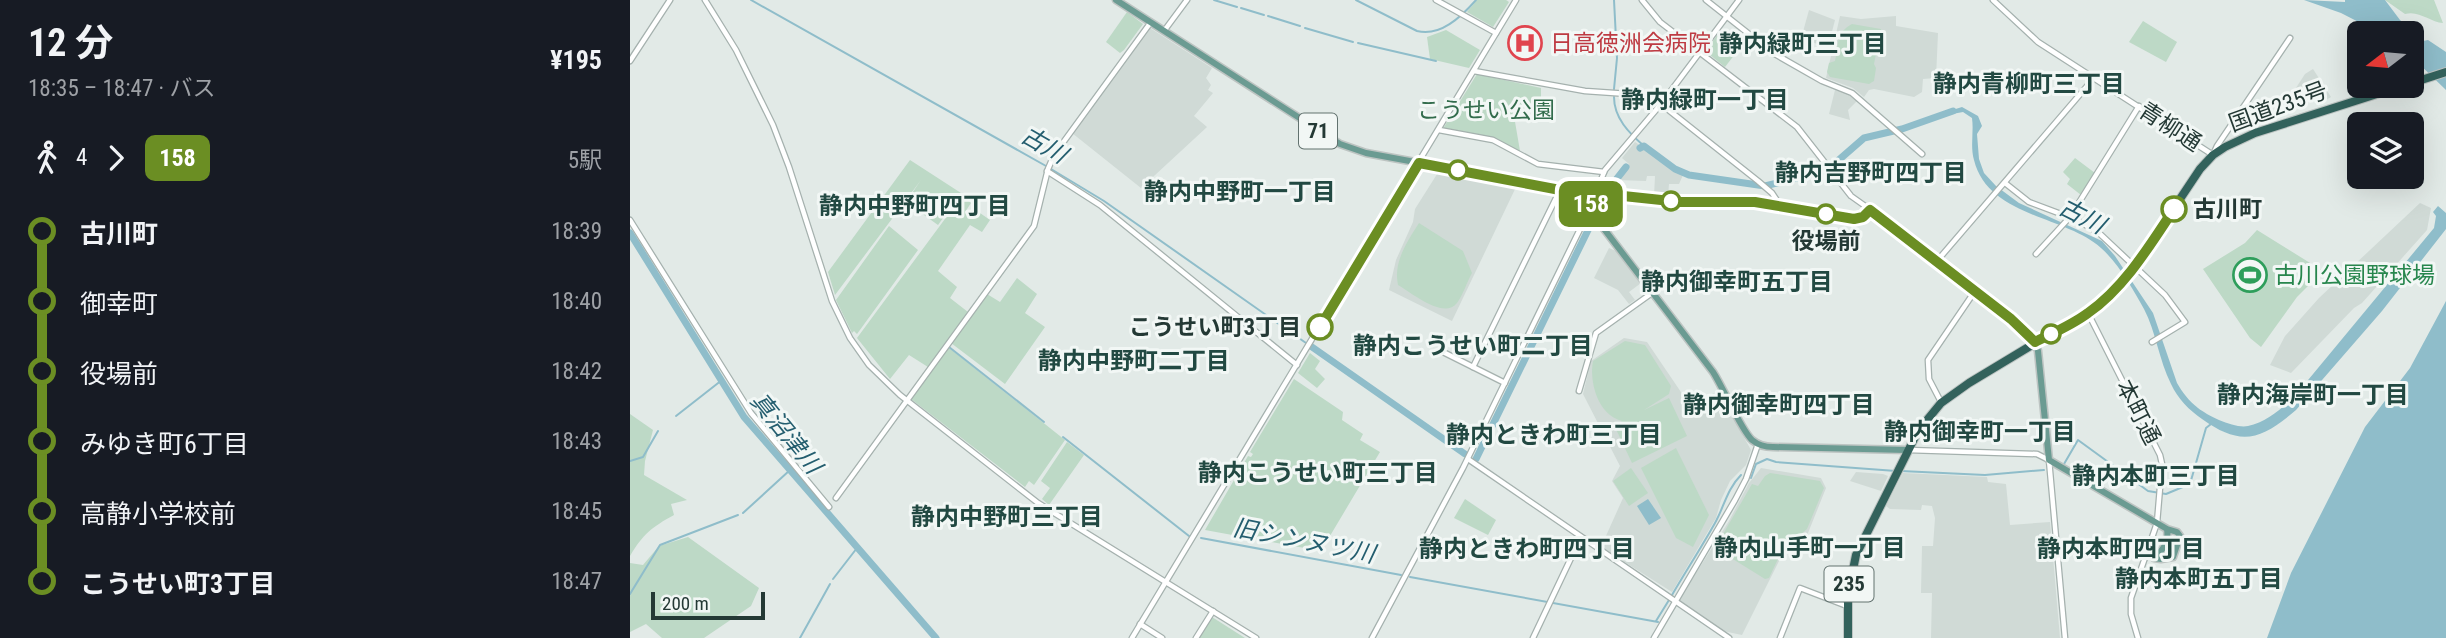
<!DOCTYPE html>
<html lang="ja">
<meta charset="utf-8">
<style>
:root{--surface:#171b24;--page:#242831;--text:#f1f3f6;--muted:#9ea1a6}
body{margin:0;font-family:"Roboto Condensed","Noto Sans JP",sans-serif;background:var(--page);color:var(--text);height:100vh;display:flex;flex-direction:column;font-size:26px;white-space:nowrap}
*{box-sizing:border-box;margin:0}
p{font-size:23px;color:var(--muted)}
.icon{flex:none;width:38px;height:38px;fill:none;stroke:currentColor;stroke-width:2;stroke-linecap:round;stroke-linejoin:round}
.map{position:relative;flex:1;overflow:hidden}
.sheet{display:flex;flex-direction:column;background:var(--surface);width:630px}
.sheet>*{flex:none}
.badge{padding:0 14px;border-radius:10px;font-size:24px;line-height:46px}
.needle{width:46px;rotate:254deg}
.controls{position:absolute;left:1717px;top:21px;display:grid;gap:14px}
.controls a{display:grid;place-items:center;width:77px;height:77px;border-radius:10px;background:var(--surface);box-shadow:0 7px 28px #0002;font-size:35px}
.scale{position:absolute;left:21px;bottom:18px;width:114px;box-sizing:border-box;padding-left:7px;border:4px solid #243935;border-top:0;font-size:19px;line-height:24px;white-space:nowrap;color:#243935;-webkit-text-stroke:5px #f2f7f5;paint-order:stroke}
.map>.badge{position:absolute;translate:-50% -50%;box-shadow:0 0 0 4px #fff}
.legs{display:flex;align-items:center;gap:10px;height:77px;padding:0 28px;font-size:23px}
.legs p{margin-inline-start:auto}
.summary{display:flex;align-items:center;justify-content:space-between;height:119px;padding:0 28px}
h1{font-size:38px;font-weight:700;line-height:52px}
ul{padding:0 28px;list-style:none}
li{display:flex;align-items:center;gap:24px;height:70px;font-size:26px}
li i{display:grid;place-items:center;width:10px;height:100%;margin:0 9px;background:currentColor}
li i::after{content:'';width:18px;height:18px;margin:-9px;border:5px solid;border-radius:50%;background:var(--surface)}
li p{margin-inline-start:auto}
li:first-child i{background:linear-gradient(#0000 50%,currentColor 0)}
li:last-child i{background:linear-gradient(currentColor 50%,#0000 0)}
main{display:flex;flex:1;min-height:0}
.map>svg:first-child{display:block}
.built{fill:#d0dad6}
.green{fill:#bdd9c6}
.water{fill:#8fbdca}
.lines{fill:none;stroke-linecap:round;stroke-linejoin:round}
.stream{stroke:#8fbdca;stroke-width:2}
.river{stroke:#8fbdca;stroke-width:7}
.minor-casing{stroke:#a5b1ae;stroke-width:7}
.major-casing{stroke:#bdc4c2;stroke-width:9}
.highway-casing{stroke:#bdc4c2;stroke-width:10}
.minor{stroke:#fff;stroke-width:4.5}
.major{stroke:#6b9b92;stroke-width:6}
.highway{stroke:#33625c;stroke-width:8}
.line-1-casing{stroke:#fff;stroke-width:16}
.line-1{stroke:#6b8e23;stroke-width:10}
.stop-1-dot{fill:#fff;stroke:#6b8e23;stroke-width:3.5}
.labels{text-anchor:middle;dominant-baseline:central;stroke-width:6;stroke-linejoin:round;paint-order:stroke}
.shield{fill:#f2f7f5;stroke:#62726f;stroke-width:2}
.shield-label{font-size:21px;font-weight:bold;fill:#243935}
.health-label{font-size:23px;fill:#be3a42;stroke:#f2f7f5;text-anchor:start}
.street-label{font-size:23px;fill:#243935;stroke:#f2f7f5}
.park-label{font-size:23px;fill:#326c4c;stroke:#f2f7f5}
.stop-label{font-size:23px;font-weight:bold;fill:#243935;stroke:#f2f7f5;text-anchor:start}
.leisure-label{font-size:23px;fill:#27864d;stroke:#f2f7f5;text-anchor:start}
.neighbourhood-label{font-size:24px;font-weight:bold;fill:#224942;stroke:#f2f7f5}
.water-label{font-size:24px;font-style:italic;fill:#245e6f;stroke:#f2f7f5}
</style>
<main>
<section class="sheet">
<div class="summary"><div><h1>12 分</h1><p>18:35 – 18:47 · バス</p></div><b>¥195</b></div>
<div class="legs"><svg class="icon" aria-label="walk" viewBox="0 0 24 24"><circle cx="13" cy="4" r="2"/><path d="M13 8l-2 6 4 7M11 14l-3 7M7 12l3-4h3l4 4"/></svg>4<svg class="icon" aria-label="forward" viewBox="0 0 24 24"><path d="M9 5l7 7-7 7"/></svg><b class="badge" style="background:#6b8e23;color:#fff">158</b><p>5駅</p></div>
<ul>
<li><i style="color:#6b8e23"></i><b>古川町</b><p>18:39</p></li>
<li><i style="color:#6b8e23"></i><span>御幸町</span><p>18:40</p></li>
<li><i style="color:#6b8e23"></i><span>役場前</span><p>18:42</p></li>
<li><i style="color:#6b8e23"></i><span>みゆき町6丁目</span><p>18:43</p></li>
<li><i style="color:#6b8e23"></i><span>高静小学校前</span><p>18:45</p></li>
<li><i style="color:#6b8e23"></i><b>こうせい町3丁目</b><p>18:47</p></li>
</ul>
</section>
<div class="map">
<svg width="1816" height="638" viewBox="0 0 1816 638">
<rect width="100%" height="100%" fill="#e2eae7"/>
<g class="built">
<path d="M1179 10 1205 20 1198 47 1171 39Z"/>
<path d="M1210 16 1231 19 1266 16V26L1308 33 1306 78 1293 79 1292 92 1284 97 1244 89 1239 90 1234 97 1223 88 1196 78Z"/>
<path d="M520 28 582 68 576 78 581 85 578 90 583 93 564 116 577 127 511 188 442 133Z"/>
<path d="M1683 69 1701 97 1691 103 1677 101 1664 91 1675 74Z"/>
<path d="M1205 90 1215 92 1227 101 1218 110 1220 120 1199 114Z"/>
<path d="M1005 142 1053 175 1049 184H1039L1038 197 1024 196 1025 176H1017L1016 181 986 180 999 164 992 158Z"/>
<path d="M809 171 887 185 822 321 759 290 766 260 783 222 785 209Z"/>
<path d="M1790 203 1801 208 1797 230 1732 303 1724 308 1661 373 1640 365 1655 336 1689 298Z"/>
<path d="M979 248 986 251 1011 283 999 292 1005 300 999 304 988 290 964 278Z"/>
<path d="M994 338 1017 342 1057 401 1069 400 1088 391 1121 450 1116 465 1100 481 1091 500 1086 518 1042 592 971 547 993 498 982 481 990 466 953 394 961 361Z"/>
<path d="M1131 468 1191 478 1196 488 1174 543H1158L1112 635 1093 631 1049 600 1099 521 1119 483Z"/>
<path d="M1226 472 1253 474 1258 476 1251 491 1220 481Z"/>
<path d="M1273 473 1357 477 1358 482 1376 484 1380 525 1420 522 1430 638H1301L1302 593H1291L1292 546H1303L1305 518 1302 506 1292 505 1291 510 1260 509 1256 506Z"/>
</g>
<g class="green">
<path d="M847 0H876L879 2 863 27 837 12Z"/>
<path d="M1755 0H1804L1813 23C1800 22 1789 10 1775 14Z"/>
<path d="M497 12 513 24 494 50 490 53 476 42Z"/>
<path d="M1513 21 1547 42 1536 62 1499 42Z"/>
<path d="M1222 24 1251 29 1244 64 1246 68 1244 81 1239 84 1200 77 1197 72 1199 63 1205 61C1209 45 1205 33 1222 24Z"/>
<path d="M1092 29 1112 45 1095 67 1075 51Z"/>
<path d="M816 30 850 50 839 68 800 59 797 37Z"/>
<path d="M847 74 911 88V106L883 110 890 151H886L868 139 815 130 814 127Z"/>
<path d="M1445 158 1465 173 1451 195 1437 184 1440 179 1433 172Z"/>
<path d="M280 160 331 193 308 225 276 202 291 180 205 295 198 272Z"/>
<path d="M336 198 341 203 335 212 338 215 350 213 360 220 352 232 340 225 308 271 327 287 320 298 338 312 298 367 279 355 260 379 227 338 326 204Z"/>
<path d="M789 223 833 251 842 273C837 282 833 295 827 303 814 320 782 293 768 285 763 262 777 242 789 223Z"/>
<path d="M259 226 288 250 227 334 224 331 222 333 206 300Z"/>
<path d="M1627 230 1693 271 1667 297 1631 347 1620 338 1573 269 1615 243Z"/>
<path d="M387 278 407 294 395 313 415 327 375 384 321 343 357 294 370 302Z"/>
<path d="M995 341 1015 345 1041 386 1039 394 1014 410 1039 398 1057 436 1002 463 984 425 992 421C968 415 959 382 963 361Z"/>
<path d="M318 347 435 440 404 485 399 481 395 487 281 399Z"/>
<path d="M680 353 690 361 685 369 695 379 687 388 668 373Z"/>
<path d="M664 379 713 412 712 420 733 434 730 440 750 452 691 551 575 530 618 456 621 457 623 454 620 452Z"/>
<path d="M0 414 23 430 15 461 14 475 57 500 41 504 44 515C22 527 13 534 0 556Z"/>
<path d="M437 442 454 455 419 505 412 499 420 488 411 481Z"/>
<path d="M1046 448 1079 515 1063 547 1046 538 1011 468Z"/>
<path d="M1001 468 1018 493 999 506 983 481Z"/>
<path d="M1140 473 1190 481 1194 488 1177 529 1170 535 1158 538 1139 578 1135 579 1085 548 1122 484 1128 486 1135 476Z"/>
<path d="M835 499 866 520 858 535 824 518Z"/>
<path d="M58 537 129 588 121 606 74 638H32L16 624 0 632V563L13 565 29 546Z"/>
<path d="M582 617 615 638H569Z"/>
</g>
<g class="water">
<path d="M1674 0 1715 2V0H1755L1770 20 1793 41 1798 40 1816 52V90L1782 57V33H1750L1711 13Z"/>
<path d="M1332 107 1348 116 1352 126 1347 134 1349 159 1354 173 1366 186 1389 203 1472 241 1485 256 1523 313 1547 383C1552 392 1559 401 1568 408 1578 416 1605 429 1618 426 1636 422 1650 410 1664 397L1804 228 1806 216 1803 212 1808 206 1816 213V229L1752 311 1666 410C1631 440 1611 447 1572 419 1559 410 1548 399 1541 384 1529 360 1526 332 1514 309 1503 289 1488 263 1471 248 1436 216 1358 217 1344 160 1340 146 1344 132 1342 118L1333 112 1317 115 1316 112Z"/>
<path d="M1816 301V638H1637L1661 573 1735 427 1780 368Z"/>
<path d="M1018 499 1031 518 1019 525 1007 506Z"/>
</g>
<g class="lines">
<g class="stream">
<path d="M121 0 416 166"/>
<path d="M584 0 607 7"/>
<path d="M726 0 787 31C810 37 831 17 846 0"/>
<path d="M984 0 987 58 984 89"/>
<path d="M611 8 634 15"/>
<path d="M638 16 670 26"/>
<path d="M675 28 723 42"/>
<path d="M728 43 806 61"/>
<path d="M984 97C984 118 999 133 1014 146"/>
<path d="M421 169 474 201 676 343"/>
<path d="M319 347 414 422"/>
<path d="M46 416 92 380"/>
<path d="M433 437 559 536"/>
<path d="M0 461 13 457 28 431"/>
<path d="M1434 464 1448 440 1518 491 1536 494 1560 484 1576 428 1581 424"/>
<path d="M1271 471 1355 475 1414 470"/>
<path d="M1121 478 1126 464 1137 459 1146 462 1266 471"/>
<path d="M113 513 160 470"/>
<path d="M571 538 771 575"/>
<path d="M780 577 1028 622"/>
<path d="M203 579 227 548"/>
<path d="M0 594 30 545 108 515"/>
<path d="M1042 595C1056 571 1071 548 1085 523 1094 507 1097 489 1111 475"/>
<path d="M1026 621 1039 600"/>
<path d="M170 638 200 584"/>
</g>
<g class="river">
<path d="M1010 148 1014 146 1045 169 1059 175 1135 186 1191 172 1203 165 1234 138 1272 129 1323 111"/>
<path d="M978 190 996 167"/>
<path d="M968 211 974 199"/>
<path d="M0 233 114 417 306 638"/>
<path d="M682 347 835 454"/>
<path d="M846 459 962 222"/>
</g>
<g class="minor-casing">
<g id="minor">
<path d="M75 0 106 50 143 125 159 167 202 301 220 338 239 365 270 395 408 503 626 638"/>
<path d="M806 0 866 33"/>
<path d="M1012 0 1030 22 1167 127 1221 196 1262 225 1395 331 1405 342"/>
<path d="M1076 0 1143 53 1192 81 1222 93 1292 154"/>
<path d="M1363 0 1408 42 1583 155 1587 146 1660 38"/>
<path d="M534 31 557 0"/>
<path d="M0 61 40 0"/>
<path d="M844 71 955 91 1013 95 1031 104 1128 181 1142 193 1150 205"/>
<path d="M809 130 863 140 908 164 974 172"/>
<path d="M417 171 470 205 667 365"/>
<path d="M1375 183 1399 202 1447 220 1469 233 1535 295 1555 322 1522 342"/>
<path d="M955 191 1012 199 1125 202 1224 219 1233 217 1239 210"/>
<path d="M0 220 121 413 199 507"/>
<path d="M1406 254 1440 217 1509 106"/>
<path d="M1307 261 1464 78"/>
<path d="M1458 313 1530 455 1532 464 1527 523 1501 598V614L1508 638"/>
<path d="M811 351 875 383"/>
<path d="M843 367 930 190"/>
<path d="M949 391 966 333 1022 293"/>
<path d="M1311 402 1299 379 1298 360 1345 291"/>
<path d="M1278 450 1407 454 1419 460 1435 638"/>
<path d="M838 459 1099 638"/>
<path d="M206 498 404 226 418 169 424 155 521 22"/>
<path d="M510 624 532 638"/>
<path d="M502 638 886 0"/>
<path d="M566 638 583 611"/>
<path d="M742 638 833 468 955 219 975 170 1031 104 1109 0"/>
<path d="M903 638 951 537"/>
<path d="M1024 638 1105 500 1116 479 1128 444"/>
<path d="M1150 638 1170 588 1217 606"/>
</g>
</g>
<g class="major-casing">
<g id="major">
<path d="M486 0 710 144 736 153 921 187 947 199 968 221 1083 372C1094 389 1111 430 1122 440 1128 445 1135 447 1143 447L1277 450"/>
<path d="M1405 342 1408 351 1419 460 1537 529 1547 532 1550 536 1543 557 1531 559 1524 558C1534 549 1539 542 1537 529"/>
</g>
</g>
<g class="highway-casing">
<g id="highway">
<path d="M1782 83 1816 72"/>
<path d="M1218 638V594L1226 555 1288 431 1311 403 1339 383 1465 307 1510 259 1570 169 1583 155 1595 147 1625 133 1772 86"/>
</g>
</g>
<use href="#minor" class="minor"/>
<use href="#major" class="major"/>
<use href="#highway" class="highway"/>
</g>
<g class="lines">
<g class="line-1-casing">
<path id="line-1" d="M690 327 789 163 930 190 947 199 959 210 965 193 1050 202H1125L1224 219 1233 217 1240 210 1381 319 1405 342C1423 333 1442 325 1458 313 1495 287 1520 245 1544 209"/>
</g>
<use href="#line-1" class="line-1"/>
</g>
<defs>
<g id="hospital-ring" transform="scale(1.75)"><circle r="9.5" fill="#f2f7f5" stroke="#e0444e" stroke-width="1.5"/><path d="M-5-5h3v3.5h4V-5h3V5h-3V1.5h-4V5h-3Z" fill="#e0444e"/></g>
<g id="stadium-ring" transform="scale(1.75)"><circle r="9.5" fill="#f2f7f5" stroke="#2e9e5b" stroke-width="1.5"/><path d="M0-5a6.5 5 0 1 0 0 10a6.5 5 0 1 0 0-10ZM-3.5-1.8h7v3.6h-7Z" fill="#2e9e5b"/></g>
</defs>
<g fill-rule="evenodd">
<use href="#hospital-ring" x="895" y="43"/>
<use href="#stadium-ring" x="1620" y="275"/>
</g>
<g class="stop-1-dot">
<circle cx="828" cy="170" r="9"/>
<circle cx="1041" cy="201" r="9"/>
<circle cx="1544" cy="209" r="12"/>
<circle cx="1196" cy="214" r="9"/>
<circle cx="690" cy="327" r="12"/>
<circle cx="1421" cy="334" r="9"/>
</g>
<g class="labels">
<g class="shield">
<rect x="669" y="113.5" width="38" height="35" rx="5"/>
<rect x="1194.5" y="566.5" width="49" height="35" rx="5"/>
</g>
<g class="shield-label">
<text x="688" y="131">71</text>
<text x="1219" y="584">235</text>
</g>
<g class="health-label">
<text x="920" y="43">日高徳洲会病院</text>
</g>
<g class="street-label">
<text transform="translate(1648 107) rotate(-20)">国道235号</text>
<text transform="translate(1540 127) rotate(33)">青柳通</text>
<text transform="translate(1508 412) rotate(63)">本町通</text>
</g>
<g class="park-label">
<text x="856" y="110">こうせい公園</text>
</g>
<g class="stop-label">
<text x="1563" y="209">古川町</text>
<text x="1196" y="241" text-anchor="middle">役場前</text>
<text x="671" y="327" text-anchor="end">こうせい町3丁目</text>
</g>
<g class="leisure-label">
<text x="1644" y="275">古川公園野球場</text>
</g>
<g class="neighbourhood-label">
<text x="1173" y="44">静内緑町三丁目</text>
<text x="1399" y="84">静内青柳町三丁目</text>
<text x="1075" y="100">静内緑町一丁目</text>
<text x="1241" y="173">静内吉野町四丁目</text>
<text x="610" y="192">静内中野町一丁目</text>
<text x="285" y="206">静内中野町四丁目</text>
<text x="1107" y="282">静内御幸町五丁目</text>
<text x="843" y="346">静内こうせい町二丁目</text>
<text x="504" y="361">静内中野町二丁目</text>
<text x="1683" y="395">静内海岸町一丁目</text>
<text x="1149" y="405">静内御幸町四丁目</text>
<text x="1350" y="432">静内御幸町一丁目</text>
<text x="924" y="435">静内ときわ町三丁目</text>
<text x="688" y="473">静内こうせい町三丁目</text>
<text x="1526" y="476">静内本町三丁目</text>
<text x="377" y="517">静内中野町三丁目</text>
<text x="1180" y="548">静内山手町一丁目</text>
<text x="897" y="549">静内ときわ町四丁目</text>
<text x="1491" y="549">静内本町四丁目</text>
<text x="1569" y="579">静内本町五丁目</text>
</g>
<g class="water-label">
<text transform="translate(414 145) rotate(30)">古川</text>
<text transform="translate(1452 216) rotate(27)">古川</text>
<text transform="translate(156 433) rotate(51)">真沼津川</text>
<text transform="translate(674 541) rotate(11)">旧シンヌツ川</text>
</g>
</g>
</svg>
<div class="controls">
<a><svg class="needle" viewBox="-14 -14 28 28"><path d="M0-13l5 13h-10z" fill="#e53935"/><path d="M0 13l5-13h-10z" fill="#9ea1a6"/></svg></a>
<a><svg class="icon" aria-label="layers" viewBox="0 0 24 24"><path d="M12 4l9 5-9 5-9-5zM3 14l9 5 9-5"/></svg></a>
</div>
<div class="scale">200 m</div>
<b class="badge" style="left:961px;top:204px;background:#6b8e23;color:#fff">158</b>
</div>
</main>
